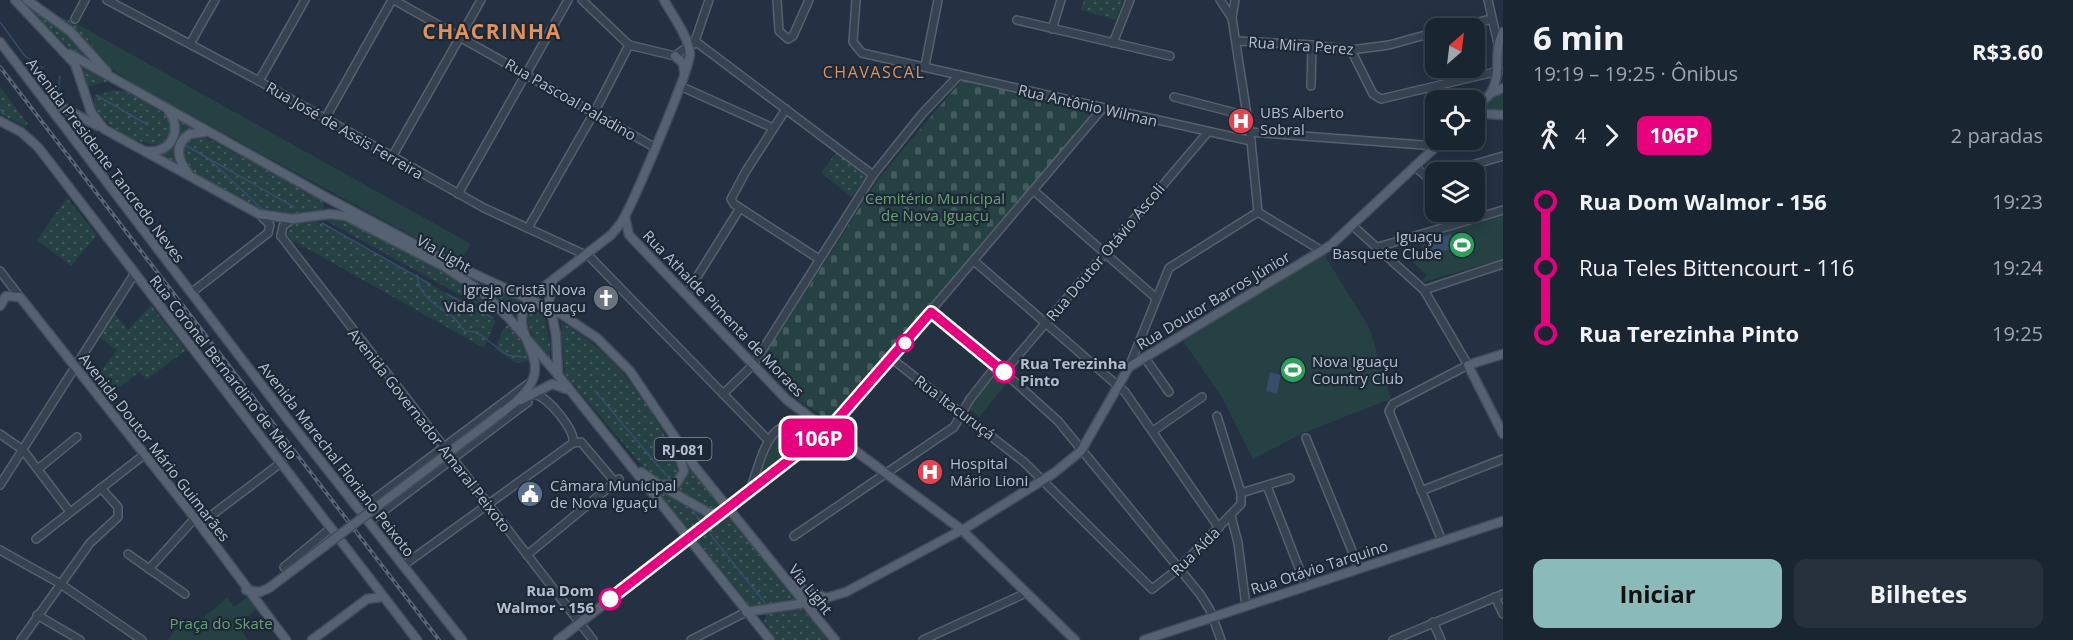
<!DOCTYPE html>
<html lang="pt">
<meta charset="utf-8">
<style>
:root{--surface:#1a2532;--page:#27313e;--text:#f1f3f6;--muted:#9fa5ac;--line:#38424d;--accent:#8bbbb9}
body{margin:0;font-family:"Open Sans",sans-serif;background:var(--page);color:var(--text);height:100vh;display:flex;flex-direction:column;font-size:22px;white-space:nowrap}
*{box-sizing:border-box;margin:0}
p{font-size:20px;color:var(--muted)}
.icon{flex:none;width:33px;height:33px;fill:none;stroke:currentColor;stroke-width:2;stroke-linecap:round;stroke-linejoin:round}
.map{position:relative;flex:1;overflow:hidden}
.panel{display:flex;flex-direction:column;background:var(--surface);width:570px}
.panel>*{flex:none}
.badge{padding:0 12px;border-radius:9px;font-size:21px;line-height:39px}
.needle{width:39px;rotate:28deg}
.controls{position:absolute;left:1425px;top:18px;display:grid;gap:12px}
.controls a{display:grid;place-items:center;width:60px;height:60px;border-radius:12px;background:var(--surface);box-shadow:0 3px 15px #0003,0 0 0 2px var(--line);font-size:30px}
.map>.badge{position:absolute;translate:-50% -50%;box-shadow:0 0 0 3px #fff}
.legs{display:flex;align-items:center;gap:9px;height:66px;padding:0 30px;font-size:20px}
.legs p{margin-inline-start:auto}
.overview{display:flex;align-items:center;justify-content:space-between;height:102px;padding:0 30px}
h1{font-size:33px;font-weight:700;line-height:45px}
.action{display:flex;gap:12px;margin-top:auto;padding:12px 30px}
.action a{flex:1;height:69px;border-radius:12px;background:var(--accent);color:#111;font-size:24px;font-weight:700;line-height:69px;text-align:center}
.action a+a{background:var(--page);color:var(--text)}
ul{padding:0 30px;list-style:none}
li{display:flex;align-items:center;gap:21px;height:66px;font-size:22px}
li i{display:grid;place-items:center;width:9px;height:100%;margin:0 8px;background:currentColor}
li i::after{content:'';width:15px;height:15px;margin:-8px;border:4px solid;border-radius:50%;background:var(--surface)}
li p{margin-inline-start:auto}
li:first-child i{background:linear-gradient(#0000 50%,currentColor 0)}
li:last-child i{background:linear-gradient(currentColor 50%,#0000 0)}
main{display:flex;flex:1;min-height:0}
.map>svg:first-child{display:block}
.grass{fill:url(#grass-dots)}
.cemetery{fill:url(#cemetery-stones)}
.green{fill:#254143}
.water{fill:#364d6b}
.lines{fill:none;stroke-linecap:round;stroke-linejoin:round}
.stream{stroke:#364d6b;stroke-width:1.5}
.minor-casing{stroke:#56616f;stroke-width:10}
.major-casing{stroke:#424c5b;stroke-width:11}
.minor{stroke:#384352;stroke-width:7}
.major{stroke:#566272;stroke-width:8}
.rail-casing{stroke:#596779;stroke-width:4}
.rail{stroke:#1d2837;stroke-width:1.5;stroke-dasharray:4.5;stroke-linecap:butt}
.major-bridge-casing{stroke:#424c5b;stroke-width:11;stroke-linecap:butt}
.major-bridge{stroke:#566272;stroke-width:8}
.line-1-casing{stroke:#fff;stroke-width:14}
.line-1{stroke:#e6007e;stroke-width:9}
.stop-1-dot{fill:#fff;stroke:#e6007e;stroke-width:3}
.labels{text-anchor:middle;dominant-baseline:central;stroke-width:4.5;stroke-linejoin:round;paint-order:stroke}
.shield{fill:#1d2837;stroke:#87919f;stroke-width:1.5}
.shield-label{font-size:14px;font-weight:bold;fill:#b5becc}
.street-label{font-size:15px;fill:#b5becc;stroke:#1d2837}
.poi-label{font-size:15px;fill:#b5becc;stroke:#1d2837;text-anchor:start}
.park-label{font-size:15px;fill:#6a9f75;stroke:#1d2837}
.stop-label{font-size:15px;font-weight:bold;fill:#b5becc;stroke:#1d2837;text-anchor:start}
.neighbourhood-label{font-size:16px;letter-spacing:1.5px;fill:#df925d;stroke:#1d2837}
.district-label{font-size:21px;font-weight:bold;letter-spacing:1.5px;fill:#df925d;stroke:#1d2837}
</style>
<main>
<div class="map">
<svg width="1503" height="640" viewBox="0 0 1503 640">
<defs>
<pattern id="grass-dots" width="8" height="8" patternUnits="userSpaceOnUse" patternTransform="scale(1.5)"><rect width="8" height="8" fill="#254143"/><path d="M2 2h.1M6 6h.1" fill="none" stroke="#425b5d" stroke-width="1.8" stroke-linecap="round"/></pattern>
<pattern id="cemetery-stones" width="16" height="16" patternUnits="userSpaceOnUse" patternTransform="scale(1.5)"><rect width="16" height="16" fill="#254143"/><path d="M2 7V4a2 2 0 0 1 4 0v3zM10 15v-3a2 2 0 0 1 4 0v3z" fill="#425b5d"/></pattern>
</defs>
<rect width="100%" height="100%" fill="#233142"/>
<g class="grass">
<path d="M1084 0H1123L1116 20 1081 10Z"/>
<path d="M25 4 68 35 94 64 71 50Z"/>
<path d="M50 12 77 24 110 68Z"/>
<path d="M80 64 109 81 87 87Z"/>
<path d="M0 87 28 124 25 126 0 114Z"/>
<path d="M112 90 128 92 163 113 168 117 174 131 165 144C144 150 91 122 94 97Z"/>
<path d="M175 117 197 130 176 145 174 154 178 167 156 154 169 151 179 137Z"/>
<path d="M197 137H205L324 201V208C318 214 310 213 302 214 254 218 223 192 186 167 180 154 182 141 197 137Z"/>
<path d="M836 153 866 176 852 197 821 173Z"/>
<path d="M67 198 97 235 71 266 37 240Z"/>
<path d="M348 218 468 285 496 315 325 220Z"/>
<path d="M317 221 496 321 484 348 294 241 293 243 287 234 291 225Z"/>
<path d="M480 283 519 301 516 316Z"/>
<path d="M151 305 186 350 146 380 139 372 106 398 93 382 117 350 98 336 114 312 128 330Z"/>
<path d="M531 310 544 314 550 343V359C540 345 520 328 531 310Z"/>
<path d="M561 322C617 354 654 407 679 466L675 480 668 484 654 480 564 373Z"/>
<path d="M510 323 527 351 528 361 516 363 495 349 504 328Z"/>
<path d="M685 460 721 507 716 511 675 490 685 480Z"/>
<path d="M656 490 666 492 711 515 688 531Z"/>
<path d="M727 513 798 599 750 606 696 538Z"/>
<path d="M798 607 803 610 829 640H776L764 621 767 613Z"/>
</g>
<path class="cemetery" d="M962 80 1082 107 1088 110 1089 122 833 423 791 395 761 361 878 179Z"/>
<g class="green">
<path d="M77 24 471 244 460 262 139 87 110 68Z"/>
<path d="M1503 90V113L1475 111 1494 93Z"/>
<path d="M1503 214V259L1424 282 1422 281 1427 275 1406 256 1423 252 1419 238Z"/>
<path d="M1322 251 1370 329 1391 399 1303 433 1253 459 1223 399 1183 341Z"/>
<path d="M996 372 1008 382 979 417 967 407Z"/>
<path d="M797 426 815 430 816 435 757 480 773 441Z"/>
<path d="M247 597 257 609 237 625 248 640H167L180 625 188 630 227 598 234 607Z"/>
</g>
<g class="water">
<path d="M1451 234 1455 248 1432 254 1428 240Z"/>
<path d="M1270 372 1281 375 1277 394 1266 391Z"/>
</g>
<g class="lines">
<g class="stream">
<path d="M0 22 25 56 43 68"/>
<path d="M58 93 60 76"/>
<path d="M96 95 148 125"/>
<path d="M0 109 4 114"/>
<path d="M185 145 294 207"/>
<path d="M209 159 262 209"/>
<path d="M322 223 430 284"/>
<path d="M417 275C419 297 437 306 453 317 458 320 460 327 465 331L477 332 507 355 523 357"/>
<path d="M447 294 493 318"/>
<path d="M595 391 670 480"/>
<path d="M691 508 700 520"/>
<path d="M710 534 765 603"/>
</g>
<g class="minor-casing">
<g id="minor">
<path d="M107 0 259 81 484 208 590 257 768 440"/>
<path d="M394 0 654 147"/>
<path d="M582 0 629 45"/>
<path d="M777 0 779 31 788 39 793 36 809 0"/>
<path d="M856 0 853 42 862 53 1251 141"/>
<path d="M1220 0 1232 18"/>
<path d="M1235 0 1232 18 1251 141 1258 212 1322 251"/>
<path d="M1488 0 1498 44"/>
<path d="M75 19 85 0"/>
<path d="M1017 20 1170 56"/>
<path d="M1452 28 1492 19"/>
<path d="M1052 29 1061 0"/>
<path d="M695 41 873 175"/>
<path d="M1237 41 1312 45 1351 50 1389 45 1436 32"/>
<path d="M1113 43 1130 0"/>
<path d="M190 44 215 0"/>
<path d="M694 44 709 0"/>
<path d="M629 45 675 56 691 44"/>
<path d="M1351 50 1373 94 1381 99 1499 71"/>
<path d="M925 66 938 0"/>
<path d="M259 81 305 0"/>
<path d="M680 86 773 128"/>
<path d="M1311 86 1312 45"/>
<path d="M1174 97 1247 116"/>
<path d="M786 109 746 171 731 199 734 204 819 259"/>
<path d="M325 119 392 0"/>
<path d="M1250 132 1436 146"/>
<path d="M392 157 481 0"/>
<path d="M1414 166 1426 176H1436"/>
<path d="M1448 172 1503 156"/>
<path d="M1034 191 1156 298"/>
<path d="M458 194 568 0"/>
<path d="M259 214 270 225 268 233"/>
<path d="M1353 226 1424 290 1468 365 1393 404 1389 411 1442 541"/>
<path d="M528 228 594 113 629 45"/>
<path d="M281 236 593 640"/>
<path d="M281 236 283 226 292 219"/>
<path d="M1378 247 1503 210"/>
<path d="M974 261 1125 392 1219 528"/>
<path d="M0 271 20 297"/>
<path d="M1424 290 1503 264"/>
<path d="M191 293 268 233"/>
<path d="M687 293 740 208"/>
<path d="M931 312 1016 383 1058 421 1200 594 1210 610 1221 640"/>
<path d="M1145 358 1169 392"/>
<path d="M892 359 1024 462 1152 589 1178 569 1241 504V493L1217 416"/>
<path d="M1129 367 1169 268 1258 212"/>
<path d="M1004 372 1208 132"/>
<path d="M534 394C547 396 576 430 573 443"/>
<path d="M723 394 753 365 873 175 922 114 959 75"/>
<path d="M1153 431 1202 397"/>
<path d="M0 434 23 450 70 512"/>
<path d="M1306 438 1359 568"/>
<path d="M573 443 581 442 615 482"/>
<path d="M38 469 77 437"/>
<path d="M0 485 135 273"/>
<path d="M1267 486 1306 586"/>
<path d="M750 490C767 443 768 410 828 430L832 427 1102 109"/>
<path d="M1421 491 1503 459"/>
<path d="M1241 493 1290 478"/>
<path d="M360 510 528 384"/>
<path d="M1231 516 1238 543 1246 606"/>
<path d="M369 522 528 402"/>
<path d="M200 524 282 462"/>
<path d="M794 536 954 427 970 399 996 366"/>
<path d="M36 539 145 454"/>
<path d="M0 550 59 583 142 640"/>
<path d="M128 554 185 594"/>
<path d="M527 555 619 479"/>
<path d="M404 565 573 443"/>
<path d="M284 567 331 528"/>
<path d="M149 569 195 518"/>
<path d="M1495 597 1503 614"/>
<path d="M37 615 80 640"/>
<path d="M1433 622 1441 640"/>
<path d="M21 640 90 543 118 517V507L101 488"/>
<path d="M691 640 746 612"/>
<path d="M923 640 1026 593"/>
<path d="M1393 640 1503 594"/>
</g>
</g>
<g class="major-casing">
<g id="major">
<path d="M15 0 75 64 91 112 104 129 259 214 292 219 330 214 346 216 443 266 481 291 508 317 558 375 770 640"/>
<path d="M27 0 70 31 107 72"/>
<path d="M0 42 289 421 462 640"/>
<path d="M70 54 324 196 446 261 561 314 597 338 630 371 695 467 835 640"/>
<path d="M675 56 683 63 684 71"/>
<path d="M1491 93C1503 71 1492 53 1503 32"/>
<path d="M46 99 98 126"/>
<path d="M1474 110 1491 93 1503 88"/>
<path d="M1474 113 1503 115"/>
<path d="M0 121 21 132 38 147 417 640"/>
<path d="M147 151C172 154 183 129 168 110"/>
<path d="M188 173C177 159 174 144 190 134L205 132"/>
<path d="M625 217 629 235 787 400 962 530 1075 640"/>
<path d="M553 281 549 301 556 335 558 375"/>
<path d="M0 306 6 296 20 297 195 518 286 640"/>
<path d="M1503 354 1468 365 1503 434"/>
<path d="M521 400 552 384 566 389"/>
<path d="M504 411C576 359 495 340 532 296L611 235 621 223C632 206 690 70 690 54 689 37 672 15 664 0"/>
<path d="M641 472 660 485 676 484 684 471 676 445"/>
<path d="M663 487 709 513H720"/>
<path d="M790 582 811 593 825 597"/>
<path d="M246 590 260 592 269 588"/>
<path d="M746 612 812 602 846 592 969 526 1054 473 1081 451 1129 367 1331 245 1443 140"/>
<path d="M312 640 367 599 383 597"/>
<path d="M558 640 828 430"/>
<path d="M1144 640 1503 521"/>
</g>
</g>
<use href="#minor" class="minor"/>
<use href="#major" class="major"/>
<g class="rail-casing">
<path id="rail" d="M0 67 439 640"/>
</g>
<use href="#rail" class="rail"/>
<g class="major-bridge-casing">
<path id="major-bridge" d="M269 588 504 411"/>
</g>
<use href="#major-bridge" class="major-bridge"/>
</g>
<g class="lines">
<g class="line-1-casing">
<path id="line-1" d="M610 599 828 430 931 312 1004 372"/>
</g>
<use href="#line-1" class="line-1"/>
</g>
<defs>
<g id="hospital-disc" transform="scale(1.35)"><circle r="9.5" fill="#e0444e" stroke="#1d2837"/><path d="M-5-5h3v3.5h4V-5h3V5h-3V1.5h-4V5h-3Z" fill="#fff"/></g>
<g id="stadium-disc" transform="scale(1.35)"><circle r="9.5" fill="#2e9e5b" stroke="#1d2837"/><path d="M0-5a6.5 5 0 1 0 0 10a6.5 5 0 1 0 0-10ZM-3.5-1.8h7v3.6h-7Z" fill="#fff"/></g>
<g id="church-disc" transform="scale(1.35)"><circle r="9.5" fill="#6b7280" stroke="#1d2837"/><path d="M-1.2-6h2.4v3.5h3.3v2.4h-3.3V6h-2.4V-.1h-3.3v-2.4h3.3Z" fill="#fff"/></g>
<g id="civic-disc" transform="scale(1.35)"><circle r="9.5" fill="#5c6f8a" stroke="#1d2837"/><path d="M-.6-6.5H3V-4.5H.6V-3L4-1V1h2V6H-6V1h2V-1L-.6-3ZM-1.2 2.5V6h2.4V2.5Z" fill="#fff"/></g>
</defs>
<g fill-rule="evenodd">
<use href="#hospital-disc" x="1241" y="121"/>
<use href="#stadium-disc" x="1462" y="245"/>
<use href="#church-disc" x="606" y="298"/>
<use href="#stadium-disc" x="1293" y="370"/>
<use href="#hospital-disc" x="930" y="472"/>
<use href="#civic-disc" x="530" y="494"/>
</g>
<g class="stop-1-dot">
<circle cx="905" cy="343" r="8"/>
<circle cx="1004" cy="372" r="10"/>
<circle cx="610" cy="599" r="10"/>
</g>
<g class="labels">
<rect class="shield" x="654.5" y="438" width="57" height="22" rx="4.5"/>
<g class="shield-label">
<text x="683" y="449">RJ-081</text>
</g>
<g class="street-label">
<text transform="translate(1301 45) rotate(4)">Rua Mira Perez</text>
<text transform="translate(571 99) rotate(30)">Rua Pascoal Paladino</text>
<text transform="translate(1088 105) rotate(13)">Rua Antônio Wilman</text>
<text transform="translate(345 130) rotate(30)">Rua José de Assis Ferreira</text>
<text transform="translate(106 160) rotate(53)">Avenida Presidente Tancredo Neves</text>
<text transform="translate(1105 252) rotate(-50)">Rua Doutor Otávio Ascoli</text>
<text transform="translate(444 253) rotate(30)">Via Light</text>
<text transform="translate(1213 300) rotate(-31)">Rua Doutor Barros Júnior</text>
<text transform="translate(724 313) rotate(46)">Rua Athaíde Pimenta de Moraes</text>
<text transform="translate(224 367) rotate(52)">Rua Coronel Bernardino de Melo</text>
<text transform="translate(955 407) rotate(37)">Rua Itacuruçá</text>
<text transform="translate(430 430) rotate(52)">Avenida Governador Amaral Peixoto</text>
<text transform="translate(155 447) rotate(52)">Avenida Doutor Mário Guimarães</text>
<text transform="translate(337 459) rotate(52)">Avenida Marechal Floriano Peixoto</text>
<text transform="translate(1195 551) rotate(-45)">Rua Aída</text>
<text transform="translate(1319 567) rotate(-18)">Rua Otávio Tarquino</text>
<text transform="translate(811 589) rotate(51)">Via Light</text>
</g>
<g class="poi-label">
<text x="1260" y="112">UBS Alberto<tspan x="1260" dy="17">Sobral</tspan></text>
<text x="1442" y="236" text-anchor="end">Iguaçu<tspan x="1442" dy="17">Basquete Clube</tspan></text>
<text x="586" y="289" text-anchor="end">Igreja Cristã Nova<tspan x="586" dy="17">Vida de Nova Iguaçu</tspan></text>
<text x="1312" y="361">Nova Iguaçu<tspan x="1312" dy="17">Country Club</tspan></text>
<text x="950" y="463">Hospital<tspan x="950" dy="17">Mário Lioni</tspan></text>
<text x="550" y="485">Câmara Municipal<tspan x="550" dy="17">de Nova Iguaçu</tspan></text>
</g>
<g class="park-label">
<text x="935" y="198">Cemitério Municipal<tspan x="935" dy="17">de Nova Iguaçu</tspan></text>
<text x="221" y="623">Praça do Skate</text>
</g>
<g class="stop-label">
<text x="1020" y="363">Rua Terezinha<tspan x="1020" dy="17">Pinto</tspan></text>
<text x="594" y="590" text-anchor="end">Rua Dom<tspan x="594" dy="17">Walmor - 156</tspan></text>
</g>
<g class="neighbourhood-label">
<text x="874" y="72">CHAVASCAL</text>
</g>
<g class="district-label">
<text x="492" y="31">CHACRINHA</text>
</g>
</g>
</svg>
<div class="controls">
<a><svg class="needle" viewBox="-14 -14 28 28"><path d="M0-13l5 13h-10z" fill="#e53935"/><path d="M0 13l5-13h-10z" fill="#9fa5ac"/></svg></a>
<a><svg class="icon" aria-label="locate" viewBox="0 0 24 24"><circle cx="12" cy="12" r="6"/><path d="M12 2v4M12 18v4M2 12h4M18 12h4"/></svg></a>
<a><svg class="icon" aria-label="layers" viewBox="0 0 24 24"><path d="M12 4l9 5-9 5-9-5zM3 14l9 5 9-5"/></svg></a>
</div>
<b class="badge" style="left:818px;top:438px;background:#e6007e;color:#fff">106P</b>
</div>
<section class="panel">
<div class="overview"><div><h1>6 min</h1><p>19:19 – 19:25 · Ônibus</p></div><b>R$3.60</b></div>
<div class="legs"><svg class="icon" aria-label="walk" viewBox="0 0 24 24"><circle cx="13" cy="4" r="2"/><path d="M13 8l-2 6 4 7M11 14l-3 7M7 12l3-4h3l4 4"/></svg>4<svg class="icon" aria-label="forward" viewBox="0 0 24 24"><path d="M9 5l7 7-7 7"/></svg><b class="badge" style="background:#e6007e;color:#fff">106P</b><p>2 paradas</p></div>
<ul>
<li><i style="color:#e6007e"></i><b>Rua Dom Walmor - 156</b><p>19:23</p></li>
<li><i style="color:#e6007e"></i><span>Rua Teles Bittencourt - 116</span><p>19:24</p></li>
<li><i style="color:#e6007e"></i><b>Rua Terezinha Pinto</b><p>19:25</p></li>
</ul>
<div class="action"><a>Iniciar</a><a>Bilhetes</a></div>
</section>
</main>
